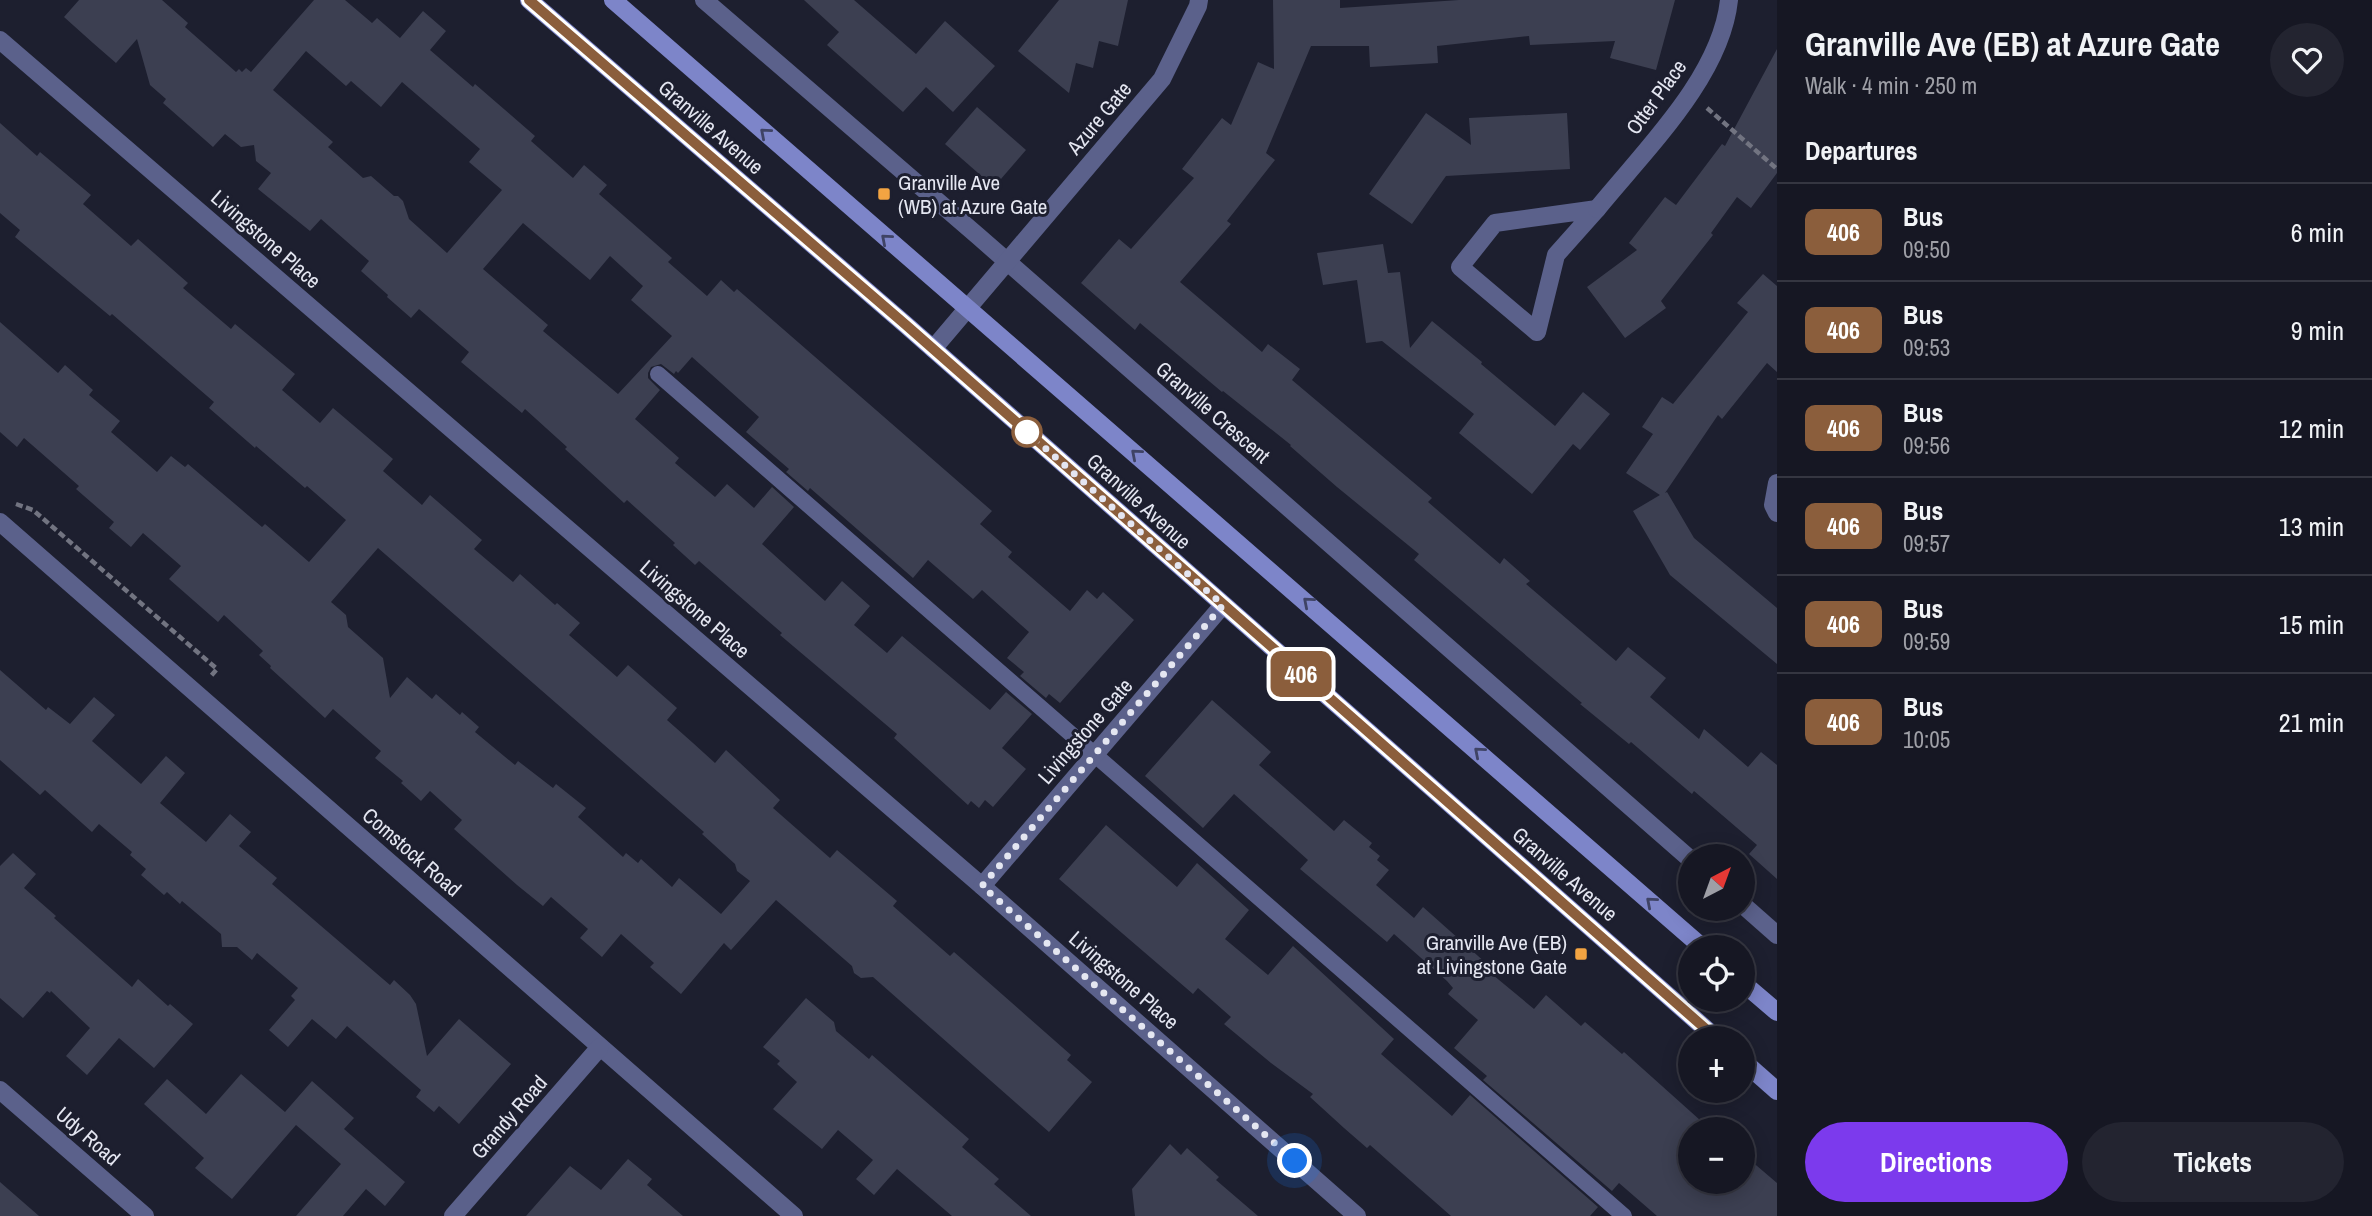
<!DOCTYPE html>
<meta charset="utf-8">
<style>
:root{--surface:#161723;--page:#232430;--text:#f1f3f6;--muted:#9e9fa6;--line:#353641;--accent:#7c3aed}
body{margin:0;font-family:"Archivo Narrow",sans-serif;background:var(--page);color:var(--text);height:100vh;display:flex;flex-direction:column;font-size:26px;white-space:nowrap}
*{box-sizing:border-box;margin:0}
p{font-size:23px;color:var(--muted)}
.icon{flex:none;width:38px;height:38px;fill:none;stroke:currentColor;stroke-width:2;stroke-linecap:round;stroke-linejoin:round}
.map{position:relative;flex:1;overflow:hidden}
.details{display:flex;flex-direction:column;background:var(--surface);width:595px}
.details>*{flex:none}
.badge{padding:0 14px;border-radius:10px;font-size:24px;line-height:46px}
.needle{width:46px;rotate:41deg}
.fabs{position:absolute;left:1678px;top:844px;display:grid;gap:14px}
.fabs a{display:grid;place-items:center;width:77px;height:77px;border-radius:50%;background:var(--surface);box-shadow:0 4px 18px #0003,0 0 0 2px var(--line);font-size:35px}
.you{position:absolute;width:35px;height:35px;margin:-18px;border:5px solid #fff;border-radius:50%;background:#1a73e8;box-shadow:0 0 0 10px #1a73e833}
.map>.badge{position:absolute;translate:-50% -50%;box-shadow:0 0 0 4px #fff}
h2{padding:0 28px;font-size:26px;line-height:63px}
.round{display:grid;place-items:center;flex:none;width:74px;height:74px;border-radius:37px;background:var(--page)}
.summary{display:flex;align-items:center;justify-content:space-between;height:119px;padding:0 28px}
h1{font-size:33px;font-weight:800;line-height:52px}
.primary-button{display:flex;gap:14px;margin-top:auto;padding:14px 28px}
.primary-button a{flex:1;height:80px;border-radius:42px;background:var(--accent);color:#fff;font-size:28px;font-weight:800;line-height:80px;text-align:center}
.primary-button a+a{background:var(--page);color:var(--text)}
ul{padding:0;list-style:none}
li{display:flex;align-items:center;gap:21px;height:98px;padding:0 28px;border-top:2px solid var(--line)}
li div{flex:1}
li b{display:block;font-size:26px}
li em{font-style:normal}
li .badge{min-width:77px;font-weight:700;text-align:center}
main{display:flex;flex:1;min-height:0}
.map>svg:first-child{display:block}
.building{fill:#3c3f51;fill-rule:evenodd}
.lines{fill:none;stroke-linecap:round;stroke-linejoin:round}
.path{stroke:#727481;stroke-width:4.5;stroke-dasharray:7 3.5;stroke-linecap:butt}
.lane{stroke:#5b618b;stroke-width:16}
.street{stroke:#5b618b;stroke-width:18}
.secondary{stroke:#7d85c9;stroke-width:18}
.oneway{stroke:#3f4365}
.line-casing{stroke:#fff;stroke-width:16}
.line{stroke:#8b5e3c;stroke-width:10}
.walk{stroke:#e4e6f1;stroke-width:7;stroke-dasharray:0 12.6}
.poi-dot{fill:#f3a442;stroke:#1d1f2f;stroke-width:2.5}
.stop-dot{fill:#fff;stroke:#8b5e3c;stroke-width:3.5}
.labels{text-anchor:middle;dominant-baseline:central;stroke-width:6;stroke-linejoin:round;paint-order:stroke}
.street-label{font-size:21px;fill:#e4e6f1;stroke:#1d1f2f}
.poi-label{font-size:21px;fill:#e4e6f1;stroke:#1d1f2f;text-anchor:start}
</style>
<main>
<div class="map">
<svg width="1777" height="1216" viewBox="0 0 1777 1216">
<rect width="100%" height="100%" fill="#1d1f2f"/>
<g class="building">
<path d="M79 0H162L188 23 185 27 236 72 239 69 242 72 246 68 251 72 314 0H345L372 23 377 18 400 38 423 11 446 31 430 50 473 87 475 84 535 136 531 141 573 178 584 165 607 185 599 194 672 258 668 262 707 296 721 280 734 292 737 289 992 511 980 524 1012 552 1008 557 1070 611 1087 590 1097 599 1103 592 1134 620 1060 703 1049 694 1046 698 1020 676 1024 672 1007 658 1029 632 982 590 973 599 928 560 913 578 810 488 808 491 786 472 789 469 746 432 759 417 692 357 678 373 676 371 674 374 661 364 651 367 648 373V378L660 390 635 419 679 458 675 463 715 497 727 484 754 508 772 487 794 507 762 544 825 601 842 581 870 606 854 625 887 653 902 636 990 710 1006 692 1032 714 1002 748 1026 769 993 807 985 800 979 808 971 801 968 805 894 738 897 734 780 635 782 633 699 561 695 565 673 545 675 543 627 500 624 503 565 449 567 447 525 409 522 413 461 362 469 352 419 309 411 318 387 297 388 295 361 271 369 261 321 219 310 231 258 189 271 173 256 161 254 145 241 147 225 134 213 147 163 103 166 99 150 85 137 39 116 63 93 43 64 17ZM306 51 346 86 351 81 381 107 402 82 480 149 469 162 502 190 447 253 409 219 403 201 398 196H394L371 176 363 178 328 147 333 142 273 90ZM523 223 590 280 610 256 643 286 631 300 672 336 618 394 543 331 548 325 483 269Z"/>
<path d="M804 0H854L916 54 945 21 995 66 953 112 926 87 903 112 827 45 839 32Z"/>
<path d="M1059 0H1128L1118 46 1099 41 1093 68 1076 63 1069 93 1018 51Z"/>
<path d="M1273 0H1340V8L1459 0H1675L1656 70 1610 58 1615 41 1530 45 1529 36 1437 46 1438 63 1370 67 1369 46H1311L1266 153 1275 160 1227 221 1231 224 1180 282 1262 352 1268 344 1300 369 1292 380 1432 498 1428 502 1500 564 1504 558 1530 581 1526 584 1616 661 1628 647 1666 678 1650 697 1699 739 1704 729 1748 767 1761 752 1777 765V879L1749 854 1757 845 1694 791 1692 794 1631 742 1629 744 1580 704 1582 703 1414 560 1419 554 1337 487 1290 446 1291 445 1223 391 1222 392 1140 323 1135 330 1081 283 1119 239 1131 249 1194 178 1182 169 1222 118 1231 125 1258 62 1274 69Z"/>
<path d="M1777 49V173L1751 208 1737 197 1711 233 1713 235 1661 301 1666 308 1625 338 1587 287 1637 250 1629 243 1665 197 1676 205 1722 144 1725 146Z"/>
<path d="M977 107 1026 150 994 187 945 144Z"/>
<path d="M1426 113 1471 145 1469 118 1567 113 1570 169 1446 176 1412 224 1369 194Z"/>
<path d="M0 123 37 156 40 152 91 195 83 204 131 246 138 239 188 283 183 288 231 329 235 324 295 374 282 390 320 423 333 408 346 419 393 459 383 471 422 505 430 495 482 540 474 549 513 582 520 574 555 605 557 603 580 623 569 635 617 677 628 665 677 708 667 720 693 743 715 763 726 750 780 800 773 808 830 858 837 850 897 901 893 906 950 956 954 952 1071 1055 1067 1060 1092 1082 1049 1132 873 977 861 978 854 973 852 966 776 900 731 950 724 943 681 994 650 967 654 963 621 934 602 957 580 938 588 929 551 897 543 906 517 885 454 829 462 820 430 791 421 801 401 783 403 781 375 758 381 751 333 709 325 718 270 668 271 666 259 655 263 651 224 615 218 622 169 579 181 566 143 533 131 547 109 528 114 522 76 489 79 486 24 438 17 447 0 432V322L58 373 65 365 93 390 89 395 120 421 111 432 157 472 171 456 185 467 188 464 262 527 265 524 309 562 346 520 307 486 305 488 256 446 255 448 209 408 214 402 112 314 110 316 15 237 20 230 0 213ZM378 548 704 832 702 834 735 864 737 871 750 881 721 914 679 878 672 887 641 859 638 863 626 853 623 857 578 817 586 808 556 784 553 788 518 761 515 765 475 732 479 727 462 712 460 715 436 694 432 699 407 677 390 698 383 658 348 627 346 615 331 602Z"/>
<path d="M1383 244 1388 273 1400 272 1410 348 1432 321 1482 362 1481 364 1555 426 1583 392 1610 414 1580 450 1573 444 1532 494 1459 433 1474 414 1382 341 1366 343 1357 280 1323 285 1317 253Z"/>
<path d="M1763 274 1777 286V372L1767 363 1722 419 1718 415 1665 493 1667 492 1694 538 1777 608V664L1670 575 1633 511 1660 495 1626 473 1653 434 1642 427 1662 397 1673 404 1748 312 1737 303Z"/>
<path d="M0 670 46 710 48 707 70 724 94 697 115 715 92 741 141 784 166 756 185 773 160 803 206 842 230 814 251 832 239 846 277 878 272 884 390 985 394 980 410 995 416 1004 427 1056 459 1019 511 1064 459 1124 439 1106 434 1112 416 1097 421 1090 347 1026 336 1039 312 1019 288 1047 269 1030 295 1000 291 996 298 988 257 953 252 960 237 947H222L221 934 182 901 180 904 167 892 164 895 141 875 146 869 130 855 132 852 99 824 92 832 45 790 40 795 0 760Z"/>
<path d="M1212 700 1271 752 1259 765 1334 831 1344 820 1372 843 1369 847 1380 856 1377 860 1389 870 1376 885 1414 918 1423 907 1496 972 1493 975 1534 1009 1546 995 1581 1026 1585 1022 1622 1054 1624 1052 1710 1129H1690V1181H1743V1154L1777 1183V1216H1657L1619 1183 1612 1191 1483 1080 1487 1076 1454 1048 1478 1020 1448 994 1453 988 1447 981 1394 934 1387 942 1300 869 1308 860 1234 794 1203 828 1145 776Z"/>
<path d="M1106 825 1177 887 1197 863 1249 910 1225 939 1268 975 1293 946 1394 1039 1381 1054 1452 1116 1470 1095 1598 1207 1590 1216H1451L1370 1145 1367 1148 1344 1128 1310 1097 1313 1094 1271 1063 1224 1024 1231 1017 1198 988 1193 994 1059 879Z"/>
<path d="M13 853 36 874 24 888 56 916 54 918 132 987 138 979 168 1006 170 1004 193 1024 154 1068 119 1038 87 1075 66 1056 90 1028 51 991 50 993 47 991 23 1018 0 998V866Z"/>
<path d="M806 998 834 1022 836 1031 869 1059 872 1055 969 1139 962 1147 999 1179 994 1184 1031 1216H952L897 1169 874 1195 856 1179 873 1160 838 1130 822 1149 773 1109 797 1082 777 1064 780 1061 763 1047Z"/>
<path d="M241 1074 285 1112 312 1081 354 1118 344 1129 405 1182 385 1206 366 1189 343 1216H296L341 1164 296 1125 232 1199 195 1168 204 1158 144 1104 167 1079 206 1114Z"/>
<path d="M1170 1144 1181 1155 1187 1148 1219 1177 1216 1180 1258 1216H1135L1132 1189Z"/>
<path d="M628 1159 652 1179 647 1185 683 1216H526L570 1166 601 1190Z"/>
<path d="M0 1182 39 1216H0Z"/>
</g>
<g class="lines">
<g class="path">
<path d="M1707 108 1777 169"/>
<path d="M16 504 33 510 217 669 211 676"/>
</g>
<path class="lane" d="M658 374 1624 1216"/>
<g class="street">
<path d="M704 0 978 236 1690 859"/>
<path d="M0 40 982 886 1357 1216"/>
<path d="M1597 209 1556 255 1537 332 1460 267 1495 223Z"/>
<path d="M1597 209C1644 151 1721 77 1729 0"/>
<path d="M933 349 1162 79 1198 6 1199 0"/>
<path d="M1777 483 1773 505 1777 513"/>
<path d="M0 522 794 1216"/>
<path d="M982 886 1223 605"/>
<path d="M1743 905 1777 935"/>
<path d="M0 1090 145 1216"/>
<path d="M453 1216 600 1047"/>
</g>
<g class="secondary">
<path d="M529 0 906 325 1716 1038"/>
<path d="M613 0C975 317 1340 630 1702 947"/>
<path d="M1743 983 1777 1012"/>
<path d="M1743 1061 1777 1091"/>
</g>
</g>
<defs><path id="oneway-chevron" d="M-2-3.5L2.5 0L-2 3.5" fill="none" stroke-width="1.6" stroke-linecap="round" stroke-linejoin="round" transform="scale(1.75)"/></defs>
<g class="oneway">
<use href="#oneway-chevron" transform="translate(765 133) rotate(-139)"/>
<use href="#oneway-chevron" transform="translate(886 239) rotate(-139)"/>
<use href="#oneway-chevron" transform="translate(1136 454) rotate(-139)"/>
<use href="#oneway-chevron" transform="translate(1308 602) rotate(-139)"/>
<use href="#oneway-chevron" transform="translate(1479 752) rotate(-139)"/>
<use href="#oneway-chevron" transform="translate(1651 902) rotate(-139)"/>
</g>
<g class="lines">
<g class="line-casing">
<path id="line" d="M529 0 906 325 1716 1038"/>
</g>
<use href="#line" class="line"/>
<path class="walk" d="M1027 432 1223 605 982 886 1295 1161"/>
</g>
<g class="poi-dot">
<rect x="877" y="187" width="14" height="14" rx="3.5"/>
<rect x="1574" y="947" width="14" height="14" rx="3.5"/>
</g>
<circle class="stop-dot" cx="1027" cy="432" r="14"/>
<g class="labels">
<g class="street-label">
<text transform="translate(1656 97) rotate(-54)">Otter Place</text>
<text transform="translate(1099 118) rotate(-50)">Azure Gate</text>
<text transform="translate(711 127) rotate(41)">Granville Avenue</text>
<text transform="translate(266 239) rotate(41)">Livingstone Place</text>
<text transform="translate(1213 412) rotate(41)">Granville Crescent</text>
<text transform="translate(1139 501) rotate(42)">Granville Avenue</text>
<text transform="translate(695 609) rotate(41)">Livingstone Place</text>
<text transform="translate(1085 731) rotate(-49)">Livingstone Gate</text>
<text transform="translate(412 852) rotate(41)">Comstock Road</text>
<text transform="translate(1565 874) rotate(41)">Granville Avenue</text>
<text transform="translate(1124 980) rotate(41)">Livingstone Place</text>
<text transform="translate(509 1117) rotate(-49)">Grandy Road</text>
<text transform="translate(88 1136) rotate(41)">Udy Road</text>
</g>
<g class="poi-label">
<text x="898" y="182">Granville Ave<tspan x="898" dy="24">(WB) at Azure Gate</tspan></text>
<text x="1567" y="942" text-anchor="end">Granville Ave (EB)<tspan x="1567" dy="24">at Livingstone Gate</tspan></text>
</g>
</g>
</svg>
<div class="fabs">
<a><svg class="needle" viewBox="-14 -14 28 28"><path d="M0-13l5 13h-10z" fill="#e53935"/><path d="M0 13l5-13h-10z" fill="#9e9fa6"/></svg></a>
<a><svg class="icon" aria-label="locate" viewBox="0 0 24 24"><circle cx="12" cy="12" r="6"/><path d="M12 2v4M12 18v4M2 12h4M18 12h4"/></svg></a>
<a>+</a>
<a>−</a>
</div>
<div class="you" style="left:1295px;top:1161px"></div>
<b class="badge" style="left:1301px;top:674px;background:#8b5e3c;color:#fff">406</b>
</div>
<section class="details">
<div class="summary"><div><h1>Granville Ave (EB) at Azure Gate</h1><p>Walk · 4 min · 250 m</p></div><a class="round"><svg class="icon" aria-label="heart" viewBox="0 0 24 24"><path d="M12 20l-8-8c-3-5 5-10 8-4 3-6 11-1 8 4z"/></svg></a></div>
<h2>Departures</h2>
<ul>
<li><span class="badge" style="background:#8b5e3c;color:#fff">406</span><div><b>Bus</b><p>09:50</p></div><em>6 min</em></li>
<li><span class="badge" style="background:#8b5e3c;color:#fff">406</span><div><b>Bus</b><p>09:53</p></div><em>9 min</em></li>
<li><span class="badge" style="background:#8b5e3c;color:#fff">406</span><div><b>Bus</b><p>09:56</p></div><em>12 min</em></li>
<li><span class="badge" style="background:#8b5e3c;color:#fff">406</span><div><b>Bus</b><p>09:57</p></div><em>13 min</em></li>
<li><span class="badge" style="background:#8b5e3c;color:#fff">406</span><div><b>Bus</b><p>09:59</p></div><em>15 min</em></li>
<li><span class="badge" style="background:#8b5e3c;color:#fff">406</span><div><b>Bus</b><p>10:05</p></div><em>21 min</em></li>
</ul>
<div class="primary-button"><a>Directions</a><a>Tickets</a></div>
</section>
</main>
